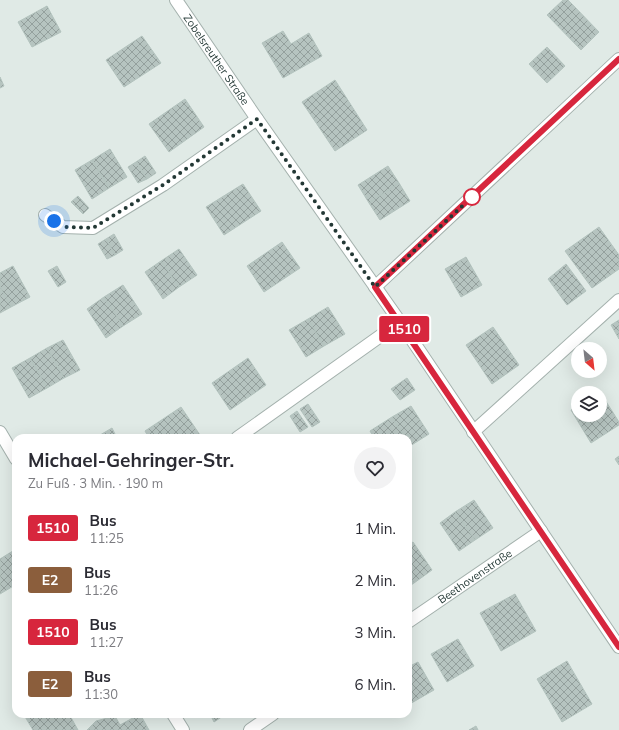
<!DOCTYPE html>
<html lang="de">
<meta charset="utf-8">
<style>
:root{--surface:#fff;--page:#f2f2f3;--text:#2b2b33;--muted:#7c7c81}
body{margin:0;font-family:Mulish,sans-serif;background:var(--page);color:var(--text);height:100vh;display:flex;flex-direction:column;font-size:15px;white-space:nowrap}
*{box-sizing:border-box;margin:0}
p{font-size:13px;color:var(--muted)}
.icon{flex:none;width:22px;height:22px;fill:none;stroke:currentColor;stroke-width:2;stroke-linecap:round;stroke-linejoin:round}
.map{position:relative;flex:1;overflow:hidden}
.panel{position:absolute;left:12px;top:434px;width:400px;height:284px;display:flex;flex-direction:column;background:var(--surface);border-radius:12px;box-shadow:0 4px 16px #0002}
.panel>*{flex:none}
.badge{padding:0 8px;border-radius:3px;font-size:14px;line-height:26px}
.needle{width:26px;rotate:152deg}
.fabs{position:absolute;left:571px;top:342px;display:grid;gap:8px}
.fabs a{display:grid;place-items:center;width:36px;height:36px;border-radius:50%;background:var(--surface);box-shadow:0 4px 16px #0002;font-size:20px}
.you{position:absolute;width:20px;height:20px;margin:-10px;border:3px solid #fff;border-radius:50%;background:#1a73e8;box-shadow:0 0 0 6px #1a73e833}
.map>.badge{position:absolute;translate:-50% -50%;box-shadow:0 0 0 2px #fff}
.round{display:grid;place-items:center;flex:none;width:42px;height:42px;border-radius:21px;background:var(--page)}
.head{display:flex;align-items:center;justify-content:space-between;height:68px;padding:0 16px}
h1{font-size:19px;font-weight:700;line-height:30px}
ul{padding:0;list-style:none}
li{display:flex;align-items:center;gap:12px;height:52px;padding:0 16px}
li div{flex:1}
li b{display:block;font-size:15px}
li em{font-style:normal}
li .badge{min-width:44px;font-weight:700;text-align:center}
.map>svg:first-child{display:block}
.building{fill:url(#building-cross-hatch);stroke:#b3c3be}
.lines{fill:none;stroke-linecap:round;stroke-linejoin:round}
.minor-casing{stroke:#a4b1ad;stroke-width:14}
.minor{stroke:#fff;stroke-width:12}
.line-casing{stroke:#fff;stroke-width:9}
.line{stroke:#d7263d;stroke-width:6}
.walk{stroke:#233835;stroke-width:4;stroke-dasharray:0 7.2}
.stop-dot{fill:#fff;stroke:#d7263d;stroke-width:2}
.labels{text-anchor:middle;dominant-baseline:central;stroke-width:3;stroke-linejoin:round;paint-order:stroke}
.street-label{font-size:11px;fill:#233835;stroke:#f0f7f4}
</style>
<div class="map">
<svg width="619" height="730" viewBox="0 0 619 730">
<defs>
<pattern id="building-cross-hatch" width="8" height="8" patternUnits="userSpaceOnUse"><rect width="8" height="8" fill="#b6c4c0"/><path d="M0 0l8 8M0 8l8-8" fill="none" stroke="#94a09d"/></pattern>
</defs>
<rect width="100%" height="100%" fill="#e0eae6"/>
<g class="building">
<path d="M563 0H568L599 32 581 50 547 15Z"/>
<path d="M47 6 61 32 32 47 18 22Z"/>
<path d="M283 31 291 44 309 33 322 56 283 78 262 43Z"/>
<path d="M142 36 161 63 124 87 106 60Z"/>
<path d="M547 47 565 66 547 83 529 64Z"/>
<path d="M0 77 4 86 0 88Z"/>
<path d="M335 80 367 130 335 151 302 102Z"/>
<path d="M185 99 204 127 169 152 149 124Z"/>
<path d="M110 149 127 177 109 188 92 160Z"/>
<path d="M145 156 156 173 147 179 136 162Z"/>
<path d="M92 160 109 188 92 199 75 170Z"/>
<path d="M136 162 147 179 138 183 128 167Z"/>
<path d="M388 166 399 183 369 203 358 185Z"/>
<path d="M399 183 410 201 380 220 369 203Z"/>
<path d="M243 184 261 211 224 235 206 207Z"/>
<path d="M78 196 89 208 83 214 71 202Z"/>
<path d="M599 227 619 255V269L592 288 565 251Z"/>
<path d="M114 234 123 250 115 255 106 239Z"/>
<path d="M106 239 115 255 107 259 98 244Z"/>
<path d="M282 242 300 268 264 292 247 266Z"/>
<path d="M179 249 197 275 179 287 161 261Z"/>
<path d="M466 257 482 285 461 297 445 269Z"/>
<path d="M161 261 179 287 163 299 145 272Z"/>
<path d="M566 264 586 291 567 305 548 279Z"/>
<path d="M13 266 30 297 11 307 0 287V273Z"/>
<path d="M57 266 66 282 58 287 48 271Z"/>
<path d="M123 285 142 314 123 326 104 297Z"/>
<path d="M0 287 11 307 0 313Z"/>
<path d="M104 297 123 326 106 338 87 309Z"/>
<path d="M328 307 345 334 324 346 308 319Z"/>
<path d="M308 319 324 346 306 357 289 330Z"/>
<path d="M619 320V339L611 325Z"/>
<path d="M493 327 519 365 492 384 466 345Z"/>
<path d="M63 340 80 370 64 378 47 348Z"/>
<path d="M47 348 64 378 47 388 30 358Z"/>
<path d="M30 358 47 388 29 398 12 368Z"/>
<path d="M248 358 266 385 230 410 212 383Z"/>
<path d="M407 378 415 390 400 400 391 389Z"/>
<path d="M600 392 619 422V425L591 443 571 410 578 406V415H600V393H598Z"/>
<path d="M308 404 320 422 312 427 300 409Z"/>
<path d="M411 406 429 434 410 446 408 443V438H405L392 417Z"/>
<path d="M181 407 200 435 194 438H149L145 431Z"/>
<path d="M297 411 308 427 300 432 290 416Z"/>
<path d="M392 417 405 438H374L370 431Z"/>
<path d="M112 428 117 438H95Z"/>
<path d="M619 456V465L615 459Z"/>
<path d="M474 500 493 528 475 540 455 512Z"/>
<path d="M455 512 475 540 459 551 440 523Z"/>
<path d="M413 542 432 570 414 583 408 574V545Z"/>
<path d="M16 549V579L13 581 15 585 0 594V559Z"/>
<path d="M408 574 414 583 408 587Z"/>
<path d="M515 594 536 631 501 651 480 613Z"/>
<path d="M458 639 474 666 447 682 431 654Z"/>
<path d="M567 661 592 704 562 722 537 679Z"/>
<path d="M418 662 434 690 408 705V667Z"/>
<path d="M25 714H69L78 730H33L24 715Z"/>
<path d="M140 714 149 730H87L96 721 115 716 120 725Z"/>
<path d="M210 714H226L214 722Z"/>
<path d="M476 726 478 730H469Z"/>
</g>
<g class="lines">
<g class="minor-casing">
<g id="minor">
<path id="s1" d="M176 0 257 119 400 322 619 647"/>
<path d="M45 215 63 227 93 228 163 185 257 119"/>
<path d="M375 287 619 59"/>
<path d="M0 432 16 459"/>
<path d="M473 432 619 300"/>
<path d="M237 438 400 322"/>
<path id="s2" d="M408 622 541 531"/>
<path d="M173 714 183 730"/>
<path d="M250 730 273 714"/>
</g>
</g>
<use href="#minor" class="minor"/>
</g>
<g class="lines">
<g class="line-casing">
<path id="line" d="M619 59 375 287 619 647"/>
</g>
<use href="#line" class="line"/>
<path class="walk" d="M54 221 63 227 93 228 163 185 257 119 375 287 472 197"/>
</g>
<circle class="stop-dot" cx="472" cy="197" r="8"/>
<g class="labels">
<g class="street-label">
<text stroke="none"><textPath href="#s1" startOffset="72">Zobelsreuther Straße</textPath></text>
<text stroke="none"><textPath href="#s2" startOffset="81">Beethovenstraße</textPath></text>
</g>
</g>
</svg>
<div class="fabs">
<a><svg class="needle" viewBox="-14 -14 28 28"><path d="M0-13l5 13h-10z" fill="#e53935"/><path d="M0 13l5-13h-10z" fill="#7c7c81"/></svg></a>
<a><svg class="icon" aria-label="layers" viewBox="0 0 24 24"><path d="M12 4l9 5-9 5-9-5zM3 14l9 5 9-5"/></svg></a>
</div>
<div class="you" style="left:54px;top:221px"></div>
<b class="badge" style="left:404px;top:329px;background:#d7263d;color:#fff">1510</b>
<section class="panel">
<div class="head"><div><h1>Michael-Gehringer-Str.</h1><p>Zu Fuß · 3 Min. · 190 m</p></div><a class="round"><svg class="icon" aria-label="heart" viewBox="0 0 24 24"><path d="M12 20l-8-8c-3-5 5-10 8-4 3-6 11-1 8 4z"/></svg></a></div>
<ul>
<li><span class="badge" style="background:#d7263d;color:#fff">1510</span><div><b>Bus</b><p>11:25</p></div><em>1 Min.</em></li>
<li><span class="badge" style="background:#8b5e3c;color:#fff">E2</span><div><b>Bus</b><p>11:26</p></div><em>2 Min.</em></li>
<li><span class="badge" style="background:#d7263d;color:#fff">1510</span><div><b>Bus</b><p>11:27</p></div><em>3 Min.</em></li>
<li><span class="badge" style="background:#8b5e3c;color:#fff">E2</span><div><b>Bus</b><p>11:30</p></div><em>6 Min.</em></li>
</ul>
</section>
</div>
